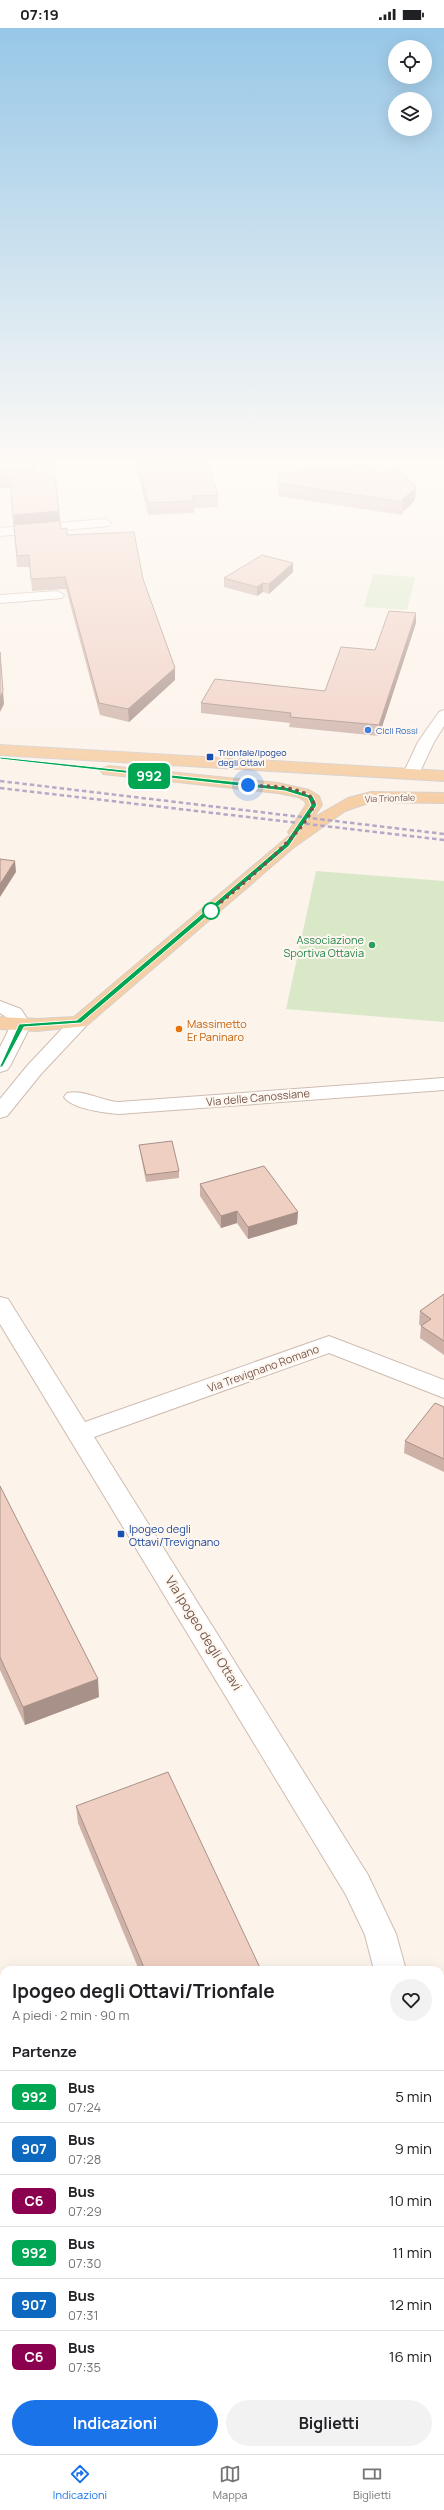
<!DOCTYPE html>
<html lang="it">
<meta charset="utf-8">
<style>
:root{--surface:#fff;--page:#f2f2f2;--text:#202124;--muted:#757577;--line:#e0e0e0;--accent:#1a73e8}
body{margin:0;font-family:Manrope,sans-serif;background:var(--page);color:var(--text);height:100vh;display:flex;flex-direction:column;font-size:15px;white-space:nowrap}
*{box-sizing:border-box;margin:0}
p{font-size:13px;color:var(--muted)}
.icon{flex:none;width:22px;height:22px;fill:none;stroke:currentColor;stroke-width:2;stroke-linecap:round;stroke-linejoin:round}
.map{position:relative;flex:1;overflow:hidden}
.sheet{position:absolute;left:0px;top:1938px;width:444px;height:488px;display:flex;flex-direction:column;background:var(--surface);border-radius:12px 12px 0 0;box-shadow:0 4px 16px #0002}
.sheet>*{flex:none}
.badge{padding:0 8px;border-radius:6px;font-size:14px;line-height:26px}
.controls{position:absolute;left:388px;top:12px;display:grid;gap:8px}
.controls a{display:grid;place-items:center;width:44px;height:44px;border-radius:50%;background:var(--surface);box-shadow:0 4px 16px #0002;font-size:20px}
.you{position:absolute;width:20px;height:20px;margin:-10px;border:3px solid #fff;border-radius:50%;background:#1a73e8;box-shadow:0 0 0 6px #1a73e833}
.map>.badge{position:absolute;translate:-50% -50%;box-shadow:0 0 0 2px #fff}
h2{padding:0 12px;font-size:15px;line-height:36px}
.round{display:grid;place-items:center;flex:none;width:42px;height:42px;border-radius:21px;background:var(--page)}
.headline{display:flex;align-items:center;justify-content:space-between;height:68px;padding:0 12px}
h1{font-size:19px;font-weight:700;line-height:30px}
.action{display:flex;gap:8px;margin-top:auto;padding:8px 12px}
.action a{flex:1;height:46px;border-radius:24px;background:var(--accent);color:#fff;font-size:16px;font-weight:700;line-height:46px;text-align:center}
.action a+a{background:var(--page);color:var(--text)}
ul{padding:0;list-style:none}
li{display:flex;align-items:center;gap:12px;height:52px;padding:0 12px;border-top:1px solid var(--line)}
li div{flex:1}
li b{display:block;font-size:15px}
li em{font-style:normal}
li .badge{min-width:44px;font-weight:700;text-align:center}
.status{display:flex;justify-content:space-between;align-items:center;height:28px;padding:0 20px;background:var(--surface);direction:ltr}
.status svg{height:11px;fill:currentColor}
.menu{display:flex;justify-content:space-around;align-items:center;height:56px;border-top:1px solid var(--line);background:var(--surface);font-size:11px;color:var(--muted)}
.menu a{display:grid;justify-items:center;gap:2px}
.menu .selected{color:var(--accent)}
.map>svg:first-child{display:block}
.green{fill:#d9e9c8}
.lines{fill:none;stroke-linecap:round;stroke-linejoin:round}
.minor-casing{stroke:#cfbcb2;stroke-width:2}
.major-casing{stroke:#d8d0cd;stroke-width:2}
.minor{fill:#fff;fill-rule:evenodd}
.major{fill:#f6cfa6;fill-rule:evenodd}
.rail{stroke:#b4a8c6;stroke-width:2.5;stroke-dasharray:4.5 3;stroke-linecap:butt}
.wall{fill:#ceb2a8}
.shaded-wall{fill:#a89188}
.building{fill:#f0cfc3;stroke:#a89188}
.line{fill:#00a651;stroke:#fff}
.walk{stroke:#75574e;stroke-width:4;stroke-dasharray:0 7.2}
.shop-dot{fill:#3f7fe0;stroke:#fef7f0;stroke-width:1.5}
.transit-dot{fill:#1a4fb4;stroke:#fef7f0;stroke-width:1.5}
.stop-dot{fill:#fff;stroke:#00a651;stroke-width:2}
.leisure-dot{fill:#2e9e5b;stroke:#fef7f0;stroke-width:1.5}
.food-dot{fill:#e8710a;stroke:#fef7f0;stroke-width:1.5}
.labels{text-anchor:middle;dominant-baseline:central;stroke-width:4;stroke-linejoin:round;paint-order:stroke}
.far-shop-label{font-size:9px;fill:#366cbe;stroke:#fef7f0;text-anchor:start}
.far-transit-label{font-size:9px;fill:#164399;stroke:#fef7f0;text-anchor:start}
.far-street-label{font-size:9px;fill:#75574e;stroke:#fef7f0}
.leisure-label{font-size:11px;fill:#27864d;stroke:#fef7f0;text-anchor:end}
.food-label{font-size:11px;fill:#c56008;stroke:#fef7f0;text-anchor:start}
.street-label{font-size:11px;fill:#75574e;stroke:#fef7f0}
.transit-label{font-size:11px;fill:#164399;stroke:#fef7f0;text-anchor:start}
.near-street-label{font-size:13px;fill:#75574e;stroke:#fef7f0}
</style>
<div class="status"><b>07:19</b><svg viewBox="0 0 49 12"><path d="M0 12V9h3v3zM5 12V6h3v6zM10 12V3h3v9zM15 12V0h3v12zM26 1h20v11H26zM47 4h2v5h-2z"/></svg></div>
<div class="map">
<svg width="444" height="2426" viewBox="0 0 444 2426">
<rect width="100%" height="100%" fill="#fcf3ea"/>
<g class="green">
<path d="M373 546 415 549 407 582 364 579Z"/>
<path d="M316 843 444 853V994L286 981Z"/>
</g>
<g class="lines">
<g class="minor-casing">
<g id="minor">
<path d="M105 491 111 495 109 498 0 508V500Z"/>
<path d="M57 563 64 567 62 570 0 575V567Z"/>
<path d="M444 682V698L434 714 419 746 417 749H405L403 746 418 714 439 684Z"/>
<path d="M0 973 21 981 31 997 10 1038 7 1042 0 1044V1019L11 997 9 991 0 985Z"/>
<path d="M79 988 86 990 89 994 86 998 41 1046 7 1088 0 1090V1071L27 1038 72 990Z"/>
<path d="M444 1050V1062L119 1086C105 1085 72 1081 64 1069L67 1065C83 1061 102 1073 119 1074Z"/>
<path d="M0 1269 8 1271 85 1394 329 1308 444 1352V1370L329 1325 94 1409 368 1847 396 1906 406 1942H374L365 1907 346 1867 0 1296Z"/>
<path d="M440 1995 444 1996V2028L440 2027Z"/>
<path d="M444 2284V2327L440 2328V2285Z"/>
<path d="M212 2422H251L249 2426H210Z"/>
<path d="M360 2422H398L396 2426H358Z"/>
</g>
</g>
<g class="major-casing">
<g id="major">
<path d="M0 717 444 743V753L0 727Z"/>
<path d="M109 738 278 755 309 762 319 768 322 777 313 790 348 770 371 764 444 765V775L371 774 345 783 293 820 86 998 37 1003 0 1001V989L37 991 74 989 290 807 288 804 306 777 305 773 298 769 278 765 103 746 101 743 103 740Z"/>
</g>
</g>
<use href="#minor" class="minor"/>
<use href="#major" class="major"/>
<g class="rail">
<path d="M0 753 444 806"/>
<path d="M0 760 444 812"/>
</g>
</g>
<g class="wall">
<path d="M0 434H53L59 483 60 493 61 501 67 507 143 551 175 652 129 694 100 687 66 561 32 563 30 539H17L10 460H0Z"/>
<path d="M135 434H207L218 467V479L194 480V485L148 487Z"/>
<path d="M375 445 416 459 415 472 403 484 402 487 278 468 279 446Z"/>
<path d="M293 535V544L269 566 263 564 257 568 224 559V550Z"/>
<path d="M416 585V595L379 708 289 699 290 695 201 685V675L325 663 375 622Z"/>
<path d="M139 1117 179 1143V1150L146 1154 140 1123Z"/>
<path d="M200 1156 298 1184 297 1196 248 1211 237 1195 221 1200 200 1168Z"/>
<path d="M444 1266V1327L420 1310 421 1298 419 1296 420 1283Z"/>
<path d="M444 1379V1444L404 1425 405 1413Z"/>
<path d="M0 1458 99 1669 25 1697 0 1642Z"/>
<path d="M76 1778 261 1942H139L78 1795Z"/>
</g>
<g class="shaded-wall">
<path d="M416 459 415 472 403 484V474L402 472Z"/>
<path d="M59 483 60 493 14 497 13 487Z"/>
<path d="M293 535V544L269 566V556Z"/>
<path d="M263 555V564L257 568V559Z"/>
<path d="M416 585V595L379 708V697Z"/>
<path d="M175 640V652L129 694 128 681Z"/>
<path d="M3 663 4 676 0 684V669Z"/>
<path d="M15 833 16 844 0 869V856Z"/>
<path d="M237 1183V1195L221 1200V1188Z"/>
<path d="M298 1184 297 1196 248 1211V1199Z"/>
<path d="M98 1651 99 1669 25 1697 23 1679Z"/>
<path d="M4 2397V2415L0 2420V2402Z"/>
</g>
<g class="building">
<path d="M0 434H53L59 483 13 487 10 450H0V444H33L35 435H0Z"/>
<path d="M138 434H207L218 467 192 468 194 473 148 475Z"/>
<path d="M368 437 375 445 400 442 416 459 402 472 403 474 278 455 279 446Z"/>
<path d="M60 493 61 501 67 500V507L134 504 143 551 175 640 128 681 99 675 65 549 31 551 29 527 17 528 14 497Z"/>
<path d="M262 527 293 535 269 556 263 555 257 559 224 550Z"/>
<path d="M389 583 416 585 379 697 290 689 291 685 201 675 215 651 325 663 341 619 375 622Z"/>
<path d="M0 624 3 663 0 669Z"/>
<path d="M0 831 15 833 0 856Z"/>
<path d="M172 1113 179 1143 146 1147 139 1117Z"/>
<path d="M264 1138 298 1184 248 1199 237 1183 221 1188 200 1156Z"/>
<path d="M444 1266V1313L421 1298 431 1291 420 1283Z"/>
<path d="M435 1375 444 1379V1431L405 1413Z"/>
<path d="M0 1458 98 1651 23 1679 0 1629Z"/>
<path d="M168 1744 261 1942H145L76 1778Z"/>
<path d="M4 2227V2397L0 2402V2232Z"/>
</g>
<linearGradient id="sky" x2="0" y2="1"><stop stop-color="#97c7e7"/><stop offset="0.56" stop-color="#fefaf6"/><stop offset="1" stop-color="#fefaf6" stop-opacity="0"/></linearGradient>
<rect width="444" height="774" fill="url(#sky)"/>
<path class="line" d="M0 729 286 759 313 768 317 777 289 818 81 995 24 999 3 1038 0 1040V1038L19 996 77 992 285 815 311 777 308 770 285 763 0 731Z"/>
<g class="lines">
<path class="walk" d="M211 883 208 885C226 869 321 795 313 771 298 757 267 759 248 757"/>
</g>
<circle class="shop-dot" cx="368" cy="702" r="4"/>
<g class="transit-dot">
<rect x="206" y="725" width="8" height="8" rx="2"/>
<rect x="117" y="1502" width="8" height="8" rx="2"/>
</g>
<circle class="stop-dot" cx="211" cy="883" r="8"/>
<circle class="leisure-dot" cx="372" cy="917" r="4"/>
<circle class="food-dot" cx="179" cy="1001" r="4"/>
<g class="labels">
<g class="far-shop-label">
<text x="376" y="702">Cicli Rossi</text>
</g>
<g class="far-transit-label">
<text x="218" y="724">Trionfale/Ipogeo<tspan x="218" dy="10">degli Ottavi</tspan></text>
</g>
<g class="far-street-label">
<text transform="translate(390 770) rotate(-2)">Via Trionfale</text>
</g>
<g class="leisure-label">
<text x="364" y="911">Associazione<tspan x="364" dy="13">Sportiva Ottavia</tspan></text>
</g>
<g class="food-label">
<text x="187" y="995">Massimetto<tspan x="187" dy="13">Er Paninaro</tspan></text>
</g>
<g class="street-label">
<text transform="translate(258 1069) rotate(-5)">Via delle Canossiane</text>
<text transform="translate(263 1340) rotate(-20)">Via Trevignano Romano</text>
</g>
<g class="transit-label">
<text x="129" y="1500">Ipogeo degli<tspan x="129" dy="13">Ottavi/Trevignano</tspan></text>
</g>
<g class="near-street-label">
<text transform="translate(204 1605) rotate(58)">Via Ipogeo degli Ottavi</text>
</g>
</g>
</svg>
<div class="controls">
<a><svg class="icon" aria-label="locate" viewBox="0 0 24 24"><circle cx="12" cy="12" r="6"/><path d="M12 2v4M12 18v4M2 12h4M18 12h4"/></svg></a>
<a><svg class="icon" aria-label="layers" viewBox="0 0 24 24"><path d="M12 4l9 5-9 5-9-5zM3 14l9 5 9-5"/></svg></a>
</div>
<div class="you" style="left:248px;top:757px"></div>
<b class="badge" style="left:149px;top:748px;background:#00a651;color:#fff">992</b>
<section class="sheet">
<div class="headline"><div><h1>Ipogeo degli Ottavi/Trionfale</h1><p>A piedi · 2 min · 90 m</p></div><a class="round"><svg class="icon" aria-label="heart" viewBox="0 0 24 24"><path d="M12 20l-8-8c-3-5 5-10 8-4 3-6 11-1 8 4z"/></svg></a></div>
<h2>Partenze</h2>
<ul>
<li><span class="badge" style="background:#00a651;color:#fff">992</span><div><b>Bus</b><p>07:24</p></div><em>5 min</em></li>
<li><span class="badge" style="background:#0c69bf;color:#fff">907</span><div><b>Bus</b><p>07:28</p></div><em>9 min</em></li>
<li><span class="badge" style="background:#8b004f;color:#fff">C6</span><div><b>Bus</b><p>07:29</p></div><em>10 min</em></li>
<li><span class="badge" style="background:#00a651;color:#fff">992</span><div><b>Bus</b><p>07:30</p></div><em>11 min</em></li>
<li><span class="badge" style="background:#0c69bf;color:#fff">907</span><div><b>Bus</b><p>07:31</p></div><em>12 min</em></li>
<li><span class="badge" style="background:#8b004f;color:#fff">C6</span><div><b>Bus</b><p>07:35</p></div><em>16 min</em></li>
</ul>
<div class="action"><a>Indicazioni</a><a>Biglietti</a></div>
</section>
</div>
<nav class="menu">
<a class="selected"><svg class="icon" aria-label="directions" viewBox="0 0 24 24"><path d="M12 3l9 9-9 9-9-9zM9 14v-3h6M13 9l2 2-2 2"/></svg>Indicazioni</a>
<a><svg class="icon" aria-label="map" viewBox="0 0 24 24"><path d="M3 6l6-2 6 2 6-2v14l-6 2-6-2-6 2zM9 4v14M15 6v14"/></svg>Mappa</a>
<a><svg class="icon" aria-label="tickets" viewBox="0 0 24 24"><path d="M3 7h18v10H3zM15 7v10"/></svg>Biglietti</a>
</nav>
